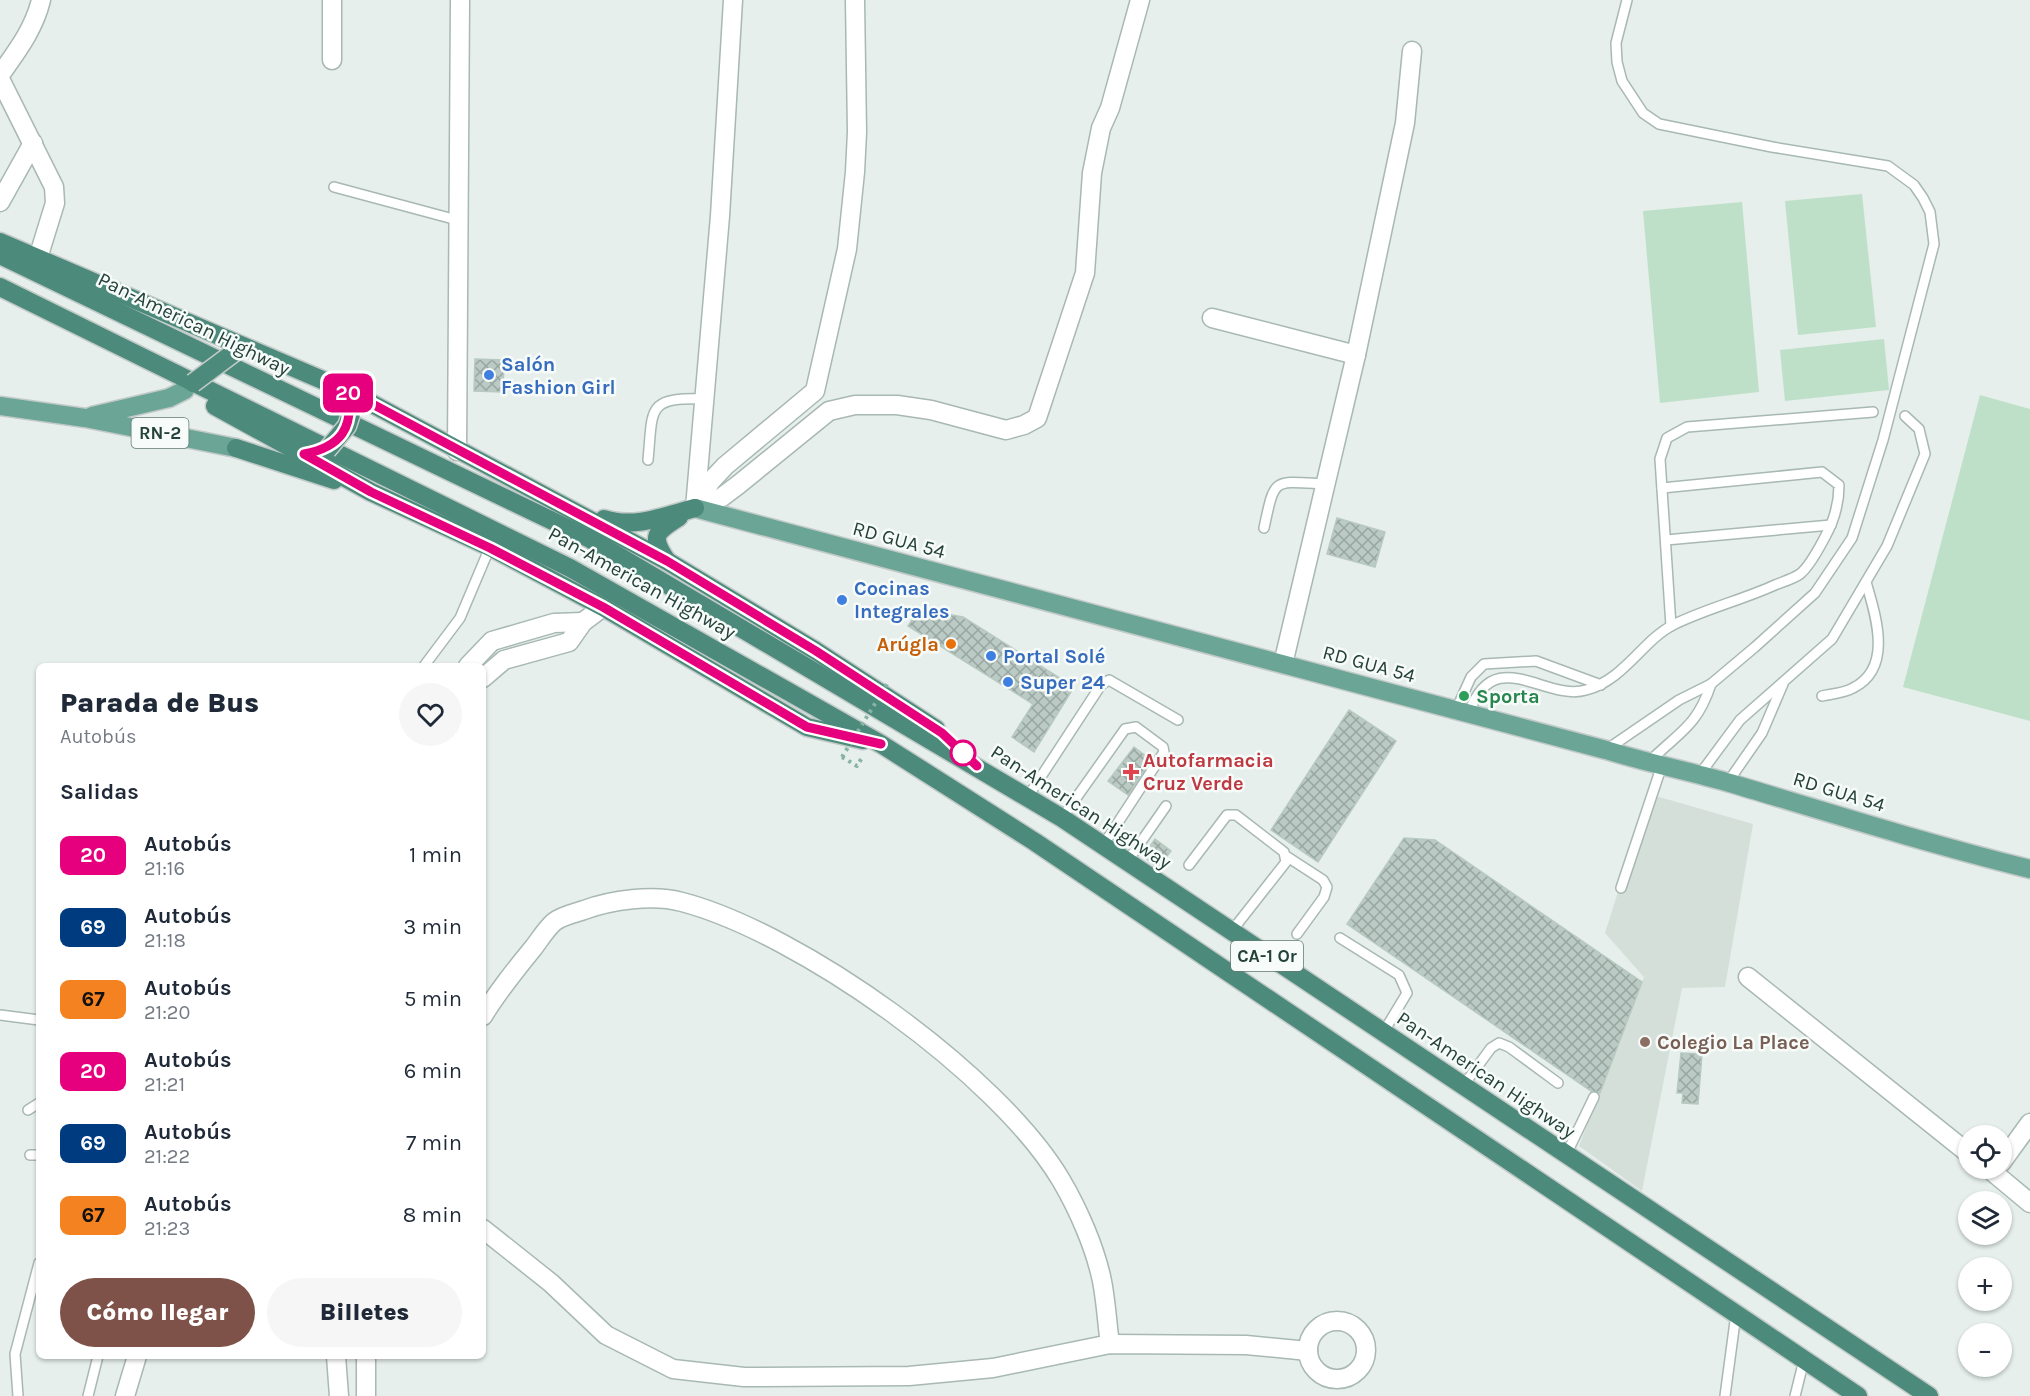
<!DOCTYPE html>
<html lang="es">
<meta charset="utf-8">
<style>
:root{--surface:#fff;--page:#f6f6f7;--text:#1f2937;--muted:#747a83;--accent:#7f5249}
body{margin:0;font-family:Karla,sans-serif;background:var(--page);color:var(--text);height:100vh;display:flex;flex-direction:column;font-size:22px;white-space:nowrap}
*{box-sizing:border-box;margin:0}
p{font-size:20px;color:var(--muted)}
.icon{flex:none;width:33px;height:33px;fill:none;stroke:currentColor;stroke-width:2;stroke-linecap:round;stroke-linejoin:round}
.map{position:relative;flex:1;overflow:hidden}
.sheet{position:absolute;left:36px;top:663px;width:450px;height:696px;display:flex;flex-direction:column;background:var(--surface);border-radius:9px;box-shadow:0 2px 4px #0004}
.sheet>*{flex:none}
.badge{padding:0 12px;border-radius:9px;font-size:21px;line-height:39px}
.fabs{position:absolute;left:1958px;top:1125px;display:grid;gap:12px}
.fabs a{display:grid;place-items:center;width:54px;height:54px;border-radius:50%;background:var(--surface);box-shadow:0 2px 4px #0004;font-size:30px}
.map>.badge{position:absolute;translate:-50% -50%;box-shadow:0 0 0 3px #fff}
h2{padding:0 24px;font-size:22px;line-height:54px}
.round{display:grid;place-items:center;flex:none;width:63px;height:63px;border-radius:32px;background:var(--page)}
.overview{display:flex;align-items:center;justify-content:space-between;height:102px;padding:0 24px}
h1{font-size:28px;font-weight:800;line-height:45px}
.action{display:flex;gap:12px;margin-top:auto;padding:12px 24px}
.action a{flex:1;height:69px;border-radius:36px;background:var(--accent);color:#fff;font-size:24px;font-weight:800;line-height:69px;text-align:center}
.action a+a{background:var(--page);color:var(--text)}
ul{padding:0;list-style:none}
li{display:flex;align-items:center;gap:18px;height:72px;padding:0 24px}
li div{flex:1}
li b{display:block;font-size:22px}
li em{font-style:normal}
li .badge{min-width:66px;font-weight:700;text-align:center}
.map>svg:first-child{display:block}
.built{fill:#d4dfda}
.garden{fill:#bfe0c8}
.building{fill:url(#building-cross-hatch);stroke:#b8c9c2;stroke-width:1.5}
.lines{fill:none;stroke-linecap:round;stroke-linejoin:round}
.service-casing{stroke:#a8b8b2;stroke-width:12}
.minor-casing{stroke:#a8b8b2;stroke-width:21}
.tertiary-casing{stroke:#a8b8b2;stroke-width:21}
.primary-casing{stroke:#c2cac8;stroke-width:21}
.trunk-casing{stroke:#c2cac8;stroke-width:21}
.path{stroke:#86b3a5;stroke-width:4;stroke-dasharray:3 4.5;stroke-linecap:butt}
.service{stroke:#fff;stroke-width:9}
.minor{stroke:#fff;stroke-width:18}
.tertiary{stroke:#fff;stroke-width:18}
.primary{stroke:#6aa596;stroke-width:18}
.trunk{stroke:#4c8a7c;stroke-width:18}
.trunk-bridge-casing{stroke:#c2cac8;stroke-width:21;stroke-linecap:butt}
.path-bridge{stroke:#86b3a5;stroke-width:4;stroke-dasharray:3 4.5;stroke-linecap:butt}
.trunk-bridge{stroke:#4c8a7c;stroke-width:18}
.line-casing{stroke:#fff;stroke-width:14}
.line{stroke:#e6007e;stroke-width:9}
.shop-dot{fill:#3f7fe0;stroke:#f7fbf9;stroke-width:2}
.food-dot{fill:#e8710a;stroke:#f7fbf9;stroke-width:2}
.leisure-dot{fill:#2e9e5b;stroke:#f7fbf9;stroke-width:2}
.stop-dot{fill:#fff;stroke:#e6007e;stroke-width:3}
.health-dot{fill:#e0444e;stroke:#f7fbf9;stroke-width:2}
.education-dot{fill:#8d6e63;stroke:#f7fbf9;stroke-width:2}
.labels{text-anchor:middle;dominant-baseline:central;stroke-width:5;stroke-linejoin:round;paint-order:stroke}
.shield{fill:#f7fbf9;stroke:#637a73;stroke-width:1.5}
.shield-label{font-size:18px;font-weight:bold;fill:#24423a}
.street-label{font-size:20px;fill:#24423a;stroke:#f7fbf9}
.shop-label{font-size:20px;font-weight:bold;fill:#366cbe;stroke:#f7fbf9;text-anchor:start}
.food-label{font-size:20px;font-weight:bold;fill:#c56008;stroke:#f7fbf9;text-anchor:end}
.leisure-label{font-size:20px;font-weight:bold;fill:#27864d;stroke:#f7fbf9;text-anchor:start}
.health-label{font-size:20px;font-weight:bold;fill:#be3a42;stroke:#f7fbf9;text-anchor:start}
.education-label{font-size:20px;font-weight:bold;fill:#785e54;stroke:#f7fbf9;text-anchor:start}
</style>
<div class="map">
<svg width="2030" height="1396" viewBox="0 0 2030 1396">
<defs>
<pattern id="building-cross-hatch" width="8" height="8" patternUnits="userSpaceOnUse" patternTransform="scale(1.5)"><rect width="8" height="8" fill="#bbcac4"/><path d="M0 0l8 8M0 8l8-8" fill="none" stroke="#98a6a0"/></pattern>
</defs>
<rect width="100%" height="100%" fill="#e6efeb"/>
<path class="built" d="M1649 794 1753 824 1725 987 1682 988 1642 1191 1579 1146 1644 977 1605 933Z"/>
<g class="garden">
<path d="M1862 194 1876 327 1798 335 1785 201Z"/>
<path d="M1742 202 1759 392 1660 403 1643 211Z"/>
<path d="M1884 339 1889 390 1785 401 1780 350Z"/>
<path d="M1980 395 2030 409V721L1903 687Z"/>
</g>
<g class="building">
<path d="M475 359 504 360 503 392 474 391Z"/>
<path d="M1337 518 1385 532 1375 567 1327 554Z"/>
<path d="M919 609 963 617 1074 687 1034 752 1012 737 1033 704 908 626Z"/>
<path d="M1349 710 1396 741 1318 862 1271 830Z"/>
<path d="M1134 747 1151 760 1128 795 1108 781Z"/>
<path d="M1404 838 1435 840 1642 982 1600 1093 1591 1091 1347 924Z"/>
<path d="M1155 839 1171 851 1158 868 1143 856Z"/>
<path d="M1681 1053 1702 1054 1698 1104 1682 1103 1683 1093H1677Z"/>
</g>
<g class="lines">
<g class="service-casing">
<g id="service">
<path d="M334 187 457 220"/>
<path d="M648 460C653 408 646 397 705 399"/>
<path d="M1264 528C1275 477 1272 481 1324 484"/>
<path d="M1666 540 1831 525"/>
<path d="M1671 626 1660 459 1667 438 1687 427 1873 412"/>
<path d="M424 666 460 618 490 547"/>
<path d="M1822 696C1831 694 1845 693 1853 688 1894 668 1875 614 1866 582"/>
<path d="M1456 710 1471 677 1484 664 1536 661 1601 685"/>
<path d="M1469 713C1494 642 1545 702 1586 690 1624 680 1642 641 1673 625 1705 609 1742 600 1775 585 1782 582 1793 579 1800 574 1810 566 1819 548 1825 537 1835 519 1839 504 1839 485L1822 472 1662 488"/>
<path d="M1606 750 1679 700 1711 684 1755 647 1815 593 1852 538 1883 440 1934 244 1930 212 1923 198 1914 185 1888 166 1772 147 1659 124 1643 113 1622 81 1617 62 1616 43 1627 0"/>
<path d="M1649 762C1679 732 1697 727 1711 684"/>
<path d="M1700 774 1740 720 1832 639 1887 546 1925 454 1919 429 1905 416"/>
<path d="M1728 782 1762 733 1783 684"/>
<path d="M1027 798 1101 685 1109 680 1178 720"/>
<path d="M1062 818 1125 729 1136 727 1163 747 1164 752 1102 847"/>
<path d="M1286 856 1323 880 1327 887 1324 897 1297 934"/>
<path d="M1127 862 1166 806"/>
<path d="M1189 865 1227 815H1236L1284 852 1286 862 1231 932"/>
<path d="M1621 888 1662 765"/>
<path d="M1340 938 1399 975 1407 993 1383 1033"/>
<path d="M0 1015 39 1020"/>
<path d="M1463 1086 1491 1048 1499 1043 1509 1047 1558 1083"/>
<path d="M28 1110 39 1103"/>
<path d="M30 1155H39"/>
<path d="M1566 1155 1594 1097"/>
<path d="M18 1396 15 1354 39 1263"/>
<path d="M88 1396 98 1356"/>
<path d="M1725 1396 1736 1314"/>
<path d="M1795 1396 1804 1360"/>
</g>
</g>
<g class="minor-casing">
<g id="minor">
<path d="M332 0V60"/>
<path d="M0 75C17 51 34 29 41 0"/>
<path d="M0 79 54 187 55 203 38 258"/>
<path d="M0 202 33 143"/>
<path d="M1212 318 1356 355"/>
<path d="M457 451 460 0"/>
<path d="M695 508 722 497 738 485 829 411 855 405H897L931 410 1006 430 1024 425 1037 418 1085 273 1092 173 1101 128 1110 108 1140 0"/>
<path d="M695 508 711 481 725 466 815 391 847 249 855 172 857 132 855 0"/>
<path d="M1283 664 1356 355 1405 123 1412 51"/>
<path d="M468 666 492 641 554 623 583 622"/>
<path d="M483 678 504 660 569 642 583 622 603 607"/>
<path d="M1748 977 1968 1153"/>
<path d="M483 1016C498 991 516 969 534 947 540 939 547 928 554 922 561 916 575 913 584 910 611 900 653 894 682 902 800 933 998 1074 1061 1180 1078 1209 1095 1247 1102 1281 1106 1301 1107 1323 1110 1344"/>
<path d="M2001 1163 2030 1123"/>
<path d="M1988 1168 2030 1203"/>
<path d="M483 1229 551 1283 606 1335 673 1369 744 1377 909 1376 993 1368 1110 1344 1246 1345 1308 1351"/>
<circle cx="1337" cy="1350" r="29"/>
<path d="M336 1356 339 1396"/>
<path d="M125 1396 137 1356"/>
<path d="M366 1396V1356"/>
</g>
</g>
<g class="tertiary-casing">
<path id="tertiary" d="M695 508 720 216 733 0"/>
</g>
<g class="primary-casing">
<g id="primary">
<path d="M0 406 85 418 236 448"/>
<path d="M92 416 169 398 185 390"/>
<path d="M695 508 1606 750C1647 763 1689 771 1730 783 1830 813 1929 844 2030 869"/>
</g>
</g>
<g class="trunk-casing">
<g id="trunk">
<path d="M0 242 348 391 667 561 816 651 936 729"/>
<path d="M0 255 590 539 1062 818 1929 1396"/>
<path d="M0 287 570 568 881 744 1035 842 1858 1396"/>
<path d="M215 406 371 492 490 547 603 607 807 727 863 740"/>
<path d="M236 448 334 480"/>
<path d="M604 519C634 529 665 516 695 508"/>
<path d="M667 561C650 536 655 532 679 517"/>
</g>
</g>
<path class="path" d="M842 757 857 766 863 756"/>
<use href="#service" class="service"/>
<use href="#minor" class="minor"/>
<use href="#tertiary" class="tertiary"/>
<use href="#primary" class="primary"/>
<use href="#trunk" class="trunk"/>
<g class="trunk-bridge-casing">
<g id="trunk-bridge">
<path d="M193 383 236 351"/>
<path d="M327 450 347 426 351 414"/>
</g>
</g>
<path class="path-bridge" d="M842 757 889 681"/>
<use href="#trunk-bridge" class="trunk-bridge"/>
</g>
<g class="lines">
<g class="line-casing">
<path id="line" d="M881 744 807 727 603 607 490 548 371 492 304 454C341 447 354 428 348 391L667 561 816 651 942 733 977 766"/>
</g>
<use href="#line" class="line"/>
</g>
<g class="shop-dot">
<circle cx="489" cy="375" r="6"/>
<circle cx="842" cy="600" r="6"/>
<circle cx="991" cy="656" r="6"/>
<circle cx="1008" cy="682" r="6"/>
</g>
<circle class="food-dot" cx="951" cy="644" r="6"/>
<circle class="leisure-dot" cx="1464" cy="696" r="6"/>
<circle class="stop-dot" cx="963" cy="753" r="12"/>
<path class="health-dot" d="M1128 763h6v6h6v6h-6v6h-6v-6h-6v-6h6z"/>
<circle class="education-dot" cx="1645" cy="1042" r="6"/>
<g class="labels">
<g class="shield">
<rect x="131.5" y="418" width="57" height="30" rx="4.5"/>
<rect x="1231" y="941" width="72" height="30" rx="4.5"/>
</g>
<g class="shield-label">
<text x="160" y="433">RN-2</text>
<text x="1267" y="956">CA-1 Or</text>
</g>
<g class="street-label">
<text transform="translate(194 324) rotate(26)">Pan-American Highway</text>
<text transform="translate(899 540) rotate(15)">RD GUA 54</text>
<text transform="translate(642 583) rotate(29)">Pan-American Highway</text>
<text transform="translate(1369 664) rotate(15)">RD GUA 54</text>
<text transform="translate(1839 792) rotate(17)">RD GUA 54</text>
<text transform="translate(1081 807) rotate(33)">Pan-American Highway</text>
<text transform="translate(1486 1075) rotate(34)">Pan-American Highway</text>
</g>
<g class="shop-label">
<text x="501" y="364">Salón<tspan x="501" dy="23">Fashion Girl</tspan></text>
<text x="854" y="588">Cocinas<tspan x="854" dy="23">Integrales</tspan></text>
<text x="1003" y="656">Portal Solé</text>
<text x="1020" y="682">Super 24</text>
</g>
<g class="food-label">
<text x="939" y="644">Arúgla</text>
</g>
<g class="leisure-label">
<text x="1476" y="696">Sporta</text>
</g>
<g class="health-label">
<text x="1143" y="760">Autofarmacia<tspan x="1143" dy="23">Cruz Verde</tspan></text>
</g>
<g class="education-label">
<text x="1657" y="1042">Colegio La Place</text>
</g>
</g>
</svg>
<div class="fabs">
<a><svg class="icon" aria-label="locate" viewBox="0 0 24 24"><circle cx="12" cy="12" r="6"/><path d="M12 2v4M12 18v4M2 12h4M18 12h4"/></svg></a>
<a><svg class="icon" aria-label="layers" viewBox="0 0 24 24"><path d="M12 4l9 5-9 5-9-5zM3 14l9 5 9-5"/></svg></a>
<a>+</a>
<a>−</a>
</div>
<b class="badge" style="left:348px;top:393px;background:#e6007e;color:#fff">20</b>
<section class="sheet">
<div class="overview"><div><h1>Parada de Bus</h1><p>Autobús</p></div><a class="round"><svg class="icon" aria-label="heart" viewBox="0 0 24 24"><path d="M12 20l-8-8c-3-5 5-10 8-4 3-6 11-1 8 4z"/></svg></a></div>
<h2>Salidas</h2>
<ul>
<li><span class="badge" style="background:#e6007e;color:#fff">20</span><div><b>Autobús</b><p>21:16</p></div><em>1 min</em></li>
<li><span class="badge" style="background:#003b80;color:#fff">69</span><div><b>Autobús</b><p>21:18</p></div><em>3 min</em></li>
<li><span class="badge" style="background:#f58220;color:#111">67</span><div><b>Autobús</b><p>21:20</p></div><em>5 min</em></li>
<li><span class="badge" style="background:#e6007e;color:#fff">20</span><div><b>Autobús</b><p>21:21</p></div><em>6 min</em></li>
<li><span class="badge" style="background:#003b80;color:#fff">69</span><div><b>Autobús</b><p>21:22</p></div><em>7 min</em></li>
<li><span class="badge" style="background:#f58220;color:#111">67</span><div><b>Autobús</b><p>21:23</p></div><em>8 min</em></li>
</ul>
<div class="action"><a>Cómo llegar</a><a>Billetes</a></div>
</section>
</div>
